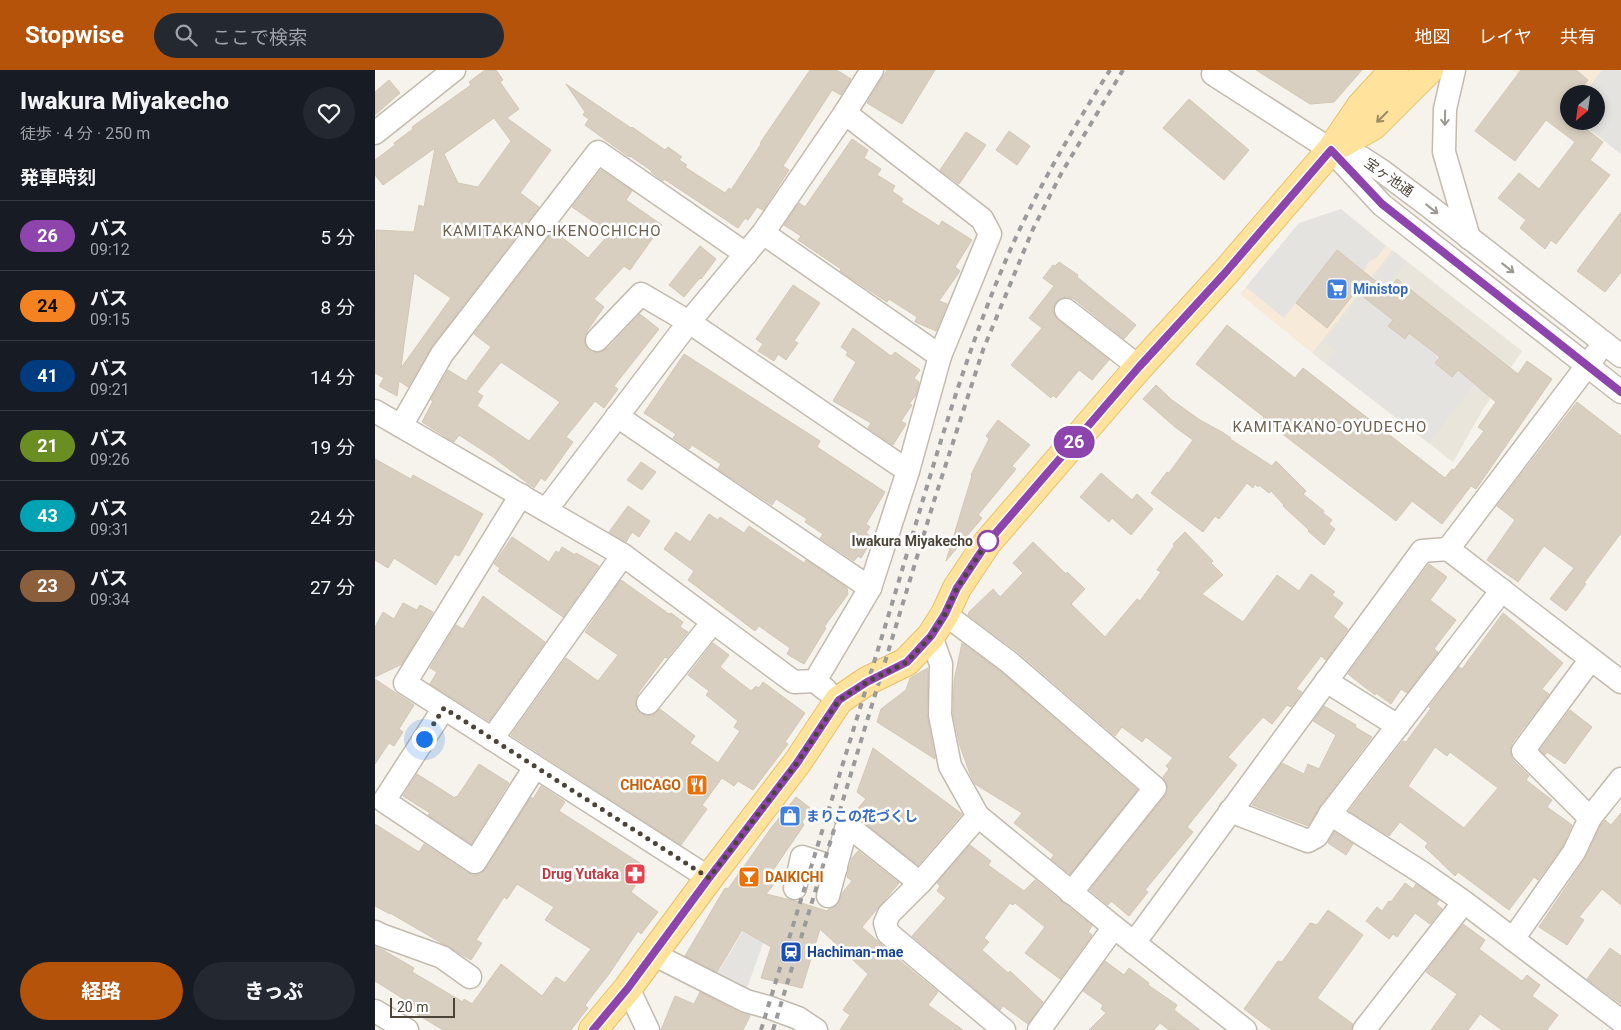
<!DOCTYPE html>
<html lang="ja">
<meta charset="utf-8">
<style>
:root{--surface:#171b24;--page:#242831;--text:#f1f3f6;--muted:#9ea1a6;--line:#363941;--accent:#b45309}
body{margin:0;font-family:Roboto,"Noto Sans JP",sans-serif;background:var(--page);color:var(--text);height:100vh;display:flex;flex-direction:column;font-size:19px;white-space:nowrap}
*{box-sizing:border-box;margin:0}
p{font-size:16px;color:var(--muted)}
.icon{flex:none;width:28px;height:28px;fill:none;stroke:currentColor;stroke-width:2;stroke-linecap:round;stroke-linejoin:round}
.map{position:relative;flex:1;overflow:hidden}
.sheet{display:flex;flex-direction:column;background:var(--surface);width:375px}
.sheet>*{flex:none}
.badge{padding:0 10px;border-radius:16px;font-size:18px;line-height:32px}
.needle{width:32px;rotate:209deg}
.tools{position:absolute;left:1185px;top:15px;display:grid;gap:10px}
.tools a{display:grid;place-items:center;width:45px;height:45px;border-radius:50%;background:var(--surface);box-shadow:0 2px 8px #0003;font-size:25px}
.scale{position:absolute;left:15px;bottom:12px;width:65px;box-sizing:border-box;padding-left:5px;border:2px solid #4b4439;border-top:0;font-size:14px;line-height:18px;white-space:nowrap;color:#4b4439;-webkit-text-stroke:4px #fff;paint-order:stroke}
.you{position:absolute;width:25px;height:25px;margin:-12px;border:4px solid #fff;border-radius:50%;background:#1a73e8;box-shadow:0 0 0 8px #1a73e833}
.map>.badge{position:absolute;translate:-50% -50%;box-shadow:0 0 0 2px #fff}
h2{padding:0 20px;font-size:19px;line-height:45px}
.round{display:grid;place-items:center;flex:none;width:52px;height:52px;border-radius:26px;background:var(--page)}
.head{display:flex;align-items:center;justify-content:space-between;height:85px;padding:0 20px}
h1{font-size:24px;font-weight:800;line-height:38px}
.primary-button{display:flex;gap:10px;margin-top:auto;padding:10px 20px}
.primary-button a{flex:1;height:58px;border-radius:30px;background:var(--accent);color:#fff;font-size:20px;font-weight:800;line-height:58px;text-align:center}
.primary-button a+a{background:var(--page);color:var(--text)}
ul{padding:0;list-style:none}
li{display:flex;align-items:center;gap:15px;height:70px;padding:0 20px;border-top:1px solid var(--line)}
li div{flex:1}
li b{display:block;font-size:19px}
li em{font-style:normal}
li .badge{min-width:55px;font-weight:700;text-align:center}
header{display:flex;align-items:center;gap:30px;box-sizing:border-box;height:70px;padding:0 25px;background:var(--accent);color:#fff}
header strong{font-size:24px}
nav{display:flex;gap:28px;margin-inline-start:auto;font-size:18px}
.search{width:350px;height:45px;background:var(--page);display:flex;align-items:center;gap:12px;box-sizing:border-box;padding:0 18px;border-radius:28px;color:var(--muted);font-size:19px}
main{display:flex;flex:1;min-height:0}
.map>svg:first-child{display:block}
.residential{fill:#eae5da}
.commercial{fill:#f7ead8}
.parking{fill:#e5e3e0}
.building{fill:#d8cfc1;stroke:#d3c7b4;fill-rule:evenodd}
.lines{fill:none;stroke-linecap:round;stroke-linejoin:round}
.minor-casing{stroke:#c2bbae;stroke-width:25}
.major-casing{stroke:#e6c16a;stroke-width:30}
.minor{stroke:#fff;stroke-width:22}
.major{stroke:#ffe39c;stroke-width:28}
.rail{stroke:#9a9a9a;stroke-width:4;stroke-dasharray:6 6;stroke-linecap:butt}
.oneway{stroke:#9c8c66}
.oneway2{stroke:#9c9892}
.line-casing{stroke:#fff;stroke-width:11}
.line{stroke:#8e44ad;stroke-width:8}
.walk{stroke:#4b4439;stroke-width:5;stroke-dasharray:0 9}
.stop-dot{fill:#fff;stroke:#8e44ad;stroke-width:2.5}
.labels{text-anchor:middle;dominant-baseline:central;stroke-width:5;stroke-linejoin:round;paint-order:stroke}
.street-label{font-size:14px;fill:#4b4439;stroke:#fff}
.shop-label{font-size:14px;font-weight:bold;fill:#366cbe;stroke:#fff;text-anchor:start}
.stop-label{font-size:14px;font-weight:bold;fill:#4b4439;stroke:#fff;text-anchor:end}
.food-label{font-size:14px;font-weight:bold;fill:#c56008;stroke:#fff;text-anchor:end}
.health-label{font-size:14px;font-weight:bold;fill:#be3a42;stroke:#fff;text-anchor:end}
.transit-label{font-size:14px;font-weight:bold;fill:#164399;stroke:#fff;text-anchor:start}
.neighbourhood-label{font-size:15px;letter-spacing:1px;fill:#6e6250;stroke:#fff}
</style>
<header>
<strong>Stopwise</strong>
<div class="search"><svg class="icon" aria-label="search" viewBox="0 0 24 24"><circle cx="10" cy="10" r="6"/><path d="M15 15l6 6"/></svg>ここで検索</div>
<nav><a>地図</a><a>レイヤ</a><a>共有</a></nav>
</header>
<main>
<section class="sheet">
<div class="head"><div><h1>Iwakura Miyakecho</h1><p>徒歩 · 4 分 · 250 m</p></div><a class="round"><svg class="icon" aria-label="heart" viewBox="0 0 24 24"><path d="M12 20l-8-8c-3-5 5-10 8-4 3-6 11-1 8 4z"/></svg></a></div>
<h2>発車時刻</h2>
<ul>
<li><span class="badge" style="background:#8e44ad;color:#fff">26</span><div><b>バス</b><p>09:12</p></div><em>5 分</em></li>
<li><span class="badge" style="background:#f58220;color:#111">24</span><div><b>バス</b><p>09:15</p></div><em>8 分</em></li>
<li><span class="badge" style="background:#003b80;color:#fff">41</span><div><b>バス</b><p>09:21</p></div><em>14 分</em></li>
<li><span class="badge" style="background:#6b8e23;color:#fff">21</span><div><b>バス</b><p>09:26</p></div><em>19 分</em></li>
<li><span class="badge" style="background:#00a3b4;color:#fff">43</span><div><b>バス</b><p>09:31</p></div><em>24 分</em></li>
<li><span class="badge" style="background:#8b5e3c;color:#fff">23</span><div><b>バス</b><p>09:34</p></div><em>27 分</em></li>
</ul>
<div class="primary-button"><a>経路</a><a>きっぷ</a></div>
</section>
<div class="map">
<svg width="1246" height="960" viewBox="0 0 1246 960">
<rect width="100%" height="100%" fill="#f6f3ec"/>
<path class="residential" d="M1017 180 1147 281 1107 341 1078 392 937 283Z"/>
<g class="commercial">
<path d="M1137 0H1227L1209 24H1194L1193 43Z"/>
<path d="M966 139 1017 180 937 283 865 224 924 153Z"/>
</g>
<g class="parking">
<path d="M1227 0H1244L1246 2V84L1204 51H1221V24H1209Z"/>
<path d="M966 139 1011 176 1002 187 994 192 989 201 962 181 909 248 871 217 924 153Z"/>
<path d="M1020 182 1031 191 998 234 1018 250 1014 256 1030 269 1034 263 1099 314 1054 373 952 294 962 281 950 271Z"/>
<path d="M368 861 376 865 390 868 371 921 341 906Z"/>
</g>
<g class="building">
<path d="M110 0H121L128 10 125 12 144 39 132 48 176 80 145 123 164 137 57 276 33 317 24 311 22 326 4 316 9 308 0 303 1 160 39 162 44 135 49 137 60 78 8 115 0 105V90L20 75 19 73 38 59 37 57 96 15 94 12ZM119 48 136 71 103 117 83 113 69 84ZM39 203 76 228 26 298 29 274Z"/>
<path d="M435 0H462L476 9 466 25 457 20 408 96 414 100 388 140 382 137 373 150 370 148 363 158 289 109 288 111 276 102 277 101 255 86 254 87 210 55 214 49 208 45 210 42 191 14 256 58 257 57 290 80 293 77 307 87 304 90 312 95 310 97 350 123 354 118 356 120 386 74 385 73Z"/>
<path d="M512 0H560L527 54 492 33Z"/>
<path d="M881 0H987L959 32 935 34Z"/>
<path d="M1146 0H1201L1213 10 1202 24H1194V33L1187 41 1194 46V51H1201L1228 72 1215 90 1235 105 1181 174 1176 170 1170 179 1145 158 1151 150 1123 128 1144 103 1164 119 1200 72 1171 50 1140 91 1100 61Z"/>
<path d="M14 10 25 23 0 45V22Z"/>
<path d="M814 29 874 80 849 110 788 58Z"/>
<path d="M634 61 655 76 642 95 621 80Z"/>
<path d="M591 62 611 75 584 114 565 100Z"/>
<path d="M477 69 493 80 489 88 506 99 502 105 520 116 517 121 528 129 526 132 564 156 567 151 597 170 580 197 585 201 564 231 572 234 561 261 540 252 542 247 514 229 512 232 465 201 466 199 423 170 426 166 409 155 424 133 430 137Z"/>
<path d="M226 100 257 121 251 130 287 155 255 200 249 196 219 229 229 237 212 261 209 267 210 274 213 280 218 283 226 282 234 277 265 244 284 259 239 316 243 319 229 338 220 331 191 367 198 372 170 411 166 408 159 418 118 387 84 365 79 372 47 352 58 331 56 330 73 300 91 311 116 277 99 264 185 152 195 160 188 168 213 188 235 163 197 137ZM126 292 185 332 154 371 102 336 108 326 102 322Z"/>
<path d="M1246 142V202L1230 222 1202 201Z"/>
<path d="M325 176 341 189 326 209 325 208 323 210 309 227 294 215Z"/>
<path d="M962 180 1013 221 1022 209 1143 304 1152 291 1177 309 1101 419 1096 416 1067 454 1037 431 1021 451 888 349 889 347 821 294 852 255 920 308 928 298 1070 408 1077 399 1079 400 1109 361 1103 357 1121 332 1083 300 1077 307 1060 293 1065 287 1034 263 1030 269 1013 256 1018 250 981 221 952 258 921 233Z"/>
<path d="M684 192 703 205 702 207 761 255 749 269 699 229 692 227 686 228 681 232 678 239 679 245 683 250 734 290 717 310 704 300 681 328 678 325 676 328 636 295 667 258 654 248 679 216 668 208 678 195 680 196Z"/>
<path d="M418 215 445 233 419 271 423 273 411 290 403 284 399 291 383 281 388 274 381 269Z"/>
<path d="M478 258 516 286 520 282 545 300 539 308 544 312 541 325 534 334 537 335 526 351 531 354 518 375 493 358 496 353 458 331 481 292 471 285 473 282 466 277Z"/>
<path d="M309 284 445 371 442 377 510 422 491 454 495 457 491 463 498 468 486 488 483 486 479 491 445 468 448 464 430 452 432 449 401 429 397 435 343 399 346 394 317 375 314 379 298 368 301 364 269 343Z"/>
<path d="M781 315 797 330 825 350 847 362 856 368 855 369 897 396 901 391 931 421 928 424 949 441 948 443 957 450 954 454 960 459 949 475 933 461 934 460 908 436 909 435 896 421 894 423 884 415 883 417 880 414 878 418 872 413 844 449 840 446 828 462 776 423 792 402 794 403 818 370 800 357 768 329Z"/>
<path d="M1202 332 1246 366V463L1209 513 1211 514 1191 541 1175 529 1199 498 1169 476 1143 512 1112 490 1140 450 1122 436Z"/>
<path d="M623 350 655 375 637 396 641 399 603 445 607 448 571 491 597 406 596 405 614 369 611 366Z"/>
<path d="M0 389 36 409 38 405 108 444 84 486 80 484 61 515 19 488 13 498 0 490Z"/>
<path d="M266 392 281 402 267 420 252 410Z"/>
<path d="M726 403 757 430 762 424 778 439 756 465 737 448 734 452 705 427Z"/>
<path d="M253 436 275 451 264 467 257 462 251 472 234 462Z"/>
<path d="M334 444 343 450 345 447 369 463 374 456 429 493 431 490 472 518 473 524 449 557 451 558 429 594 412 584 415 578 384 556 380 561 313 510 319 501 289 479 301 462 315 472Z"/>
<path d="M810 462 838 491 836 493 848 505 827 524 868 552 902 505 924 521 936 504 960 522 957 525 968 533 958 547 973 559 951 590 946 586 921 619 927 622 916 637 912 635 897 654 888 647 853 687 862 695 812 757 818 762 770 820 773 822 754 846 736 831 733 835 715 820 790 726 793 721 792 714 788 707 794 699 791 696 798 688 771 667 767 672 747 657 740 666 643 582 593 545 594 542 618 519 625 527 648 503 638 493 658 472 691 504 692 502 710 519 696 534 730 567 762 529 765 531 786 502 782 500 799 476 798 474Z"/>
<path d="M137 467 174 492 181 481 184 483 187 477 200 485 201 483 224 496 188 547 123 501 125 498 119 494Z"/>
<path d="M1054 494 1072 507 1055 530 1081 550 1059 579 1063 582 1032 623 1026 619 1016 634 1001 623 1000 625 973 604Z"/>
<path d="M246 510 294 544 296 543 308 552 305 557 313 562 292 588 290 587 264 622 260 631 261 638 265 643 271 646 277 645 285 639 320 666 315 673 343 693 365 661 359 657 363 651 331 625 334 621 313 605 338 573 354 585 345 597 376 621 381 616 384 618 388 612 430 643 410 672 413 674 378 720 363 711 359 716 347 708 327 735 332 739 306 775 136 665 191 588 223 611 243 585 210 562Z"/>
<path d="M108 526 170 572 114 651 55 614 62 602 55 598 81 555 88 559Z"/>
<path d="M28 533 42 540 45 535 58 542 27 594 0 607V557L8 542 19 549Z"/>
<path d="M1128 543 1188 593 1167 619 1174 624 1137 673 1135 679 1136 685 1138 690 1154 706 1151 710 1177 730 1172 737 1197 755 1188 775 1163 810 1159 807 1134 840 1083 802 1080 806 1050 777 1053 773 1025 752 1014 766 974 741 1028 671 1031 672 1056 638 1054 637 1084 597 1087 599ZM1060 677 1072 686 1075 682 1123 718 1089 758 1033 716Z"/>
<path d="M587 573 626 602 762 720 695 804 676 789 679 785 639 753 647 743 600 714 595 704 585 676 578 644 579 611Z"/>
<path d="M553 598 552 645 560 689 502 652 506 639 531 620 535 608Z"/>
<path d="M0 609 39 635 24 659 28 662 19 676 14 673 0 694Z"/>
<path d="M949 636 981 655 980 657 997 667 945 736 933 756 877 735 907 693 929 704 933 694 944 699 961 665 938 651Z"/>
<path d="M1195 640 1217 657 1190 694 1172 682 1170 685 1165 680Z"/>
<path d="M498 678 587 744 543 795 478 744 491 729 482 722Z"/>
<path d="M104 694 134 713 96 774 53 745 55 743 28 726 42 704 80 728 81 726 82 727Z"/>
<path d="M166 716 190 732 184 741 268 795 266 798 270 800 256 822 283 842 266 864 263 861 234 904 210 935 213 938 196 960H68L40 943 43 938 0 911V877L8 880 39 898 37 902 88 932 89 929 97 934 126 894 167 926 181 907 190 913 216 879 170 850 179 837 142 814 132 829 129 827 101 870 107 873 96 890 15 843V844L0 836V754L44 782 49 774 93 803 99 805 106 804 111 799 156 727 158 729Z"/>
<path d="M421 727 435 738 427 752 429 755 392 809 399 814 391 824 420 831 452 841 454 839 463 835 468 822 477 811 472 807 477 788 483 781 524 813 487 857 519 886 563 922 553 935 588 960H465L475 945 468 940 493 904 445 859 427 918 386 908 396 877 367 860 342 902 310 886 350 818 353 819 396 758Z"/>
<path d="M1246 743V835L1227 819 1204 847 1209 850 1192 875 1164 857 1210 789 1226 755 1230 750 1236 755Z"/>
<path d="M959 762 978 774 971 785 953 773Z"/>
<path d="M595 775 616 791 613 795 649 821 660 810 717 856 713 862 717 865 685 909 650 883 670 857 640 833 638 835 635 833 609 868 614 872 607 880 633 903 635 901 668 932 653 954 628 936 625 940 537 866 571 828 562 821 565 816 562 813Z"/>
<path d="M1030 813 1038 819 1041 814 1064 830 1061 834 1067 839 1055 854 1040 843 1022 867 1018 864 1014 869 991 851 1002 837 1007 841 1014 831 1016 832Z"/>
<path d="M953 840 988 865 942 928 978 954 976 960H897L869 939 903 891 907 892 935 853 942 855Z"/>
<path d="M1088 854 1110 870 1104 879 1147 911 1152 905 1165 915 1157 926 1183 945 1172 960H1127L1105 944 1093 960H1056L1082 924 1051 902Z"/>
<path d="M1235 878 1246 886V934L1212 909Z"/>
<path d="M730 891 749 905 754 898 774 913 773 915 802 935 799 940 825 960H794L785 953 779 960H714L731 943 726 939 728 935 708 921Z"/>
<path d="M325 922 365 943 375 946 368 960H286L300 926 319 934Z"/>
</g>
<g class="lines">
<g class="minor-casing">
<g id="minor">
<path d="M841 0 838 4 956 80 1007 135 1246 322"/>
<path d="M1079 0 1070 39 1069 82 1094 168"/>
<path d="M0 63 79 0"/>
<path d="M956 80 987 88 1007 101 1055 137 1246 286"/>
<path d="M388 163 565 286"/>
<path d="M691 240 764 297"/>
<path d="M222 270 266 224 314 252 533 401"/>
<path d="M0 341 248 485 419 612 440 611 451 620"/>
<path d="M242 346 495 518"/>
<path d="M26 356 67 284 223 82 371 184"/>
<path d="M146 425 30 613 334 808"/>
<path d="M171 440 314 252 388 163 470 43 497 0"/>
<path d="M1073 479 1221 284"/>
<path d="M570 544 634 592 780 718 696 823"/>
<path d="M556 566 566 594 565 645 575 696 603 746 739 857 870 960"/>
<path d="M440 611 495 518 533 401 565 286 615 164 607 149 470 43"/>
<path d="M951 611 1023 656"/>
<path d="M273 633 338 552"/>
<path d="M69 638 9 731 100 792 160 697"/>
<path d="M117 669 248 485"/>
<path d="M855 741 933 771 942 766 955 744 1127 520"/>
<path d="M955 744 1046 802 1089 832 1246 951"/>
<path d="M603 746 545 813 514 844 510 853 513 863 629 960"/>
<path d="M1215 748 1148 681 1216 589"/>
<path d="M420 818 427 787 461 798"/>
<path d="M453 826 472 755 545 813"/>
<path d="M0 862 6 865 67 887 95 907"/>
<path d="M1138 869 1199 782 1215 748 1246 709"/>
<path d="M759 873 1047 481 1073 479 1246 612"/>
<path d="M278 884 371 931 393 937 423 948 441 960"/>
<path d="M253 918 273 960"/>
<path d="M0 941 32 960"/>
<path d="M664 960 739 857"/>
<path d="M989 960 1089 832"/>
</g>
</g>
<g class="major-casing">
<g id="major">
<path d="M962 76 998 56 1054 0"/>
<path d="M218 960 253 918 334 808 422 693 464 630 492 611 531 592 556 566 570 544 582 518 612 473 764 297 850 203 956 80 986 36 1019 0"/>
</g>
</g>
<use href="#minor" class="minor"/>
<use href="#major" class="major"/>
<g class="rail">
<path d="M386 960C429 819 473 678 516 537 553 415 586 291 637 176 665 114 699 57 735 0"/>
<path d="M398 960 559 431 608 280 658 159 687 102 748 0"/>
</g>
</g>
<defs><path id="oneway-shaft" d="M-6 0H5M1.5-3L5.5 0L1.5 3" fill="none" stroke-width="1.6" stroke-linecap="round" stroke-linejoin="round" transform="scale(1.25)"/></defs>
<use class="oneway" href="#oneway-shaft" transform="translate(1007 47) rotate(135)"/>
<g class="oneway2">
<use href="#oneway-shaft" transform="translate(1070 48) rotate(91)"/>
<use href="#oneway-shaft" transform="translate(1057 139) rotate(38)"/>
<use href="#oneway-shaft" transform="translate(1133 198) rotate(38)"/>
</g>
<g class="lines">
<g class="line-casing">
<path id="line" d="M218 960 253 918 334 808 422 693 464 630 492 612 532 592 556 566 570 544 582 518 612 473 764 297 850 203 956 80 1007 134 1246 322"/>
</g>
<use href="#line" class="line"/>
<path class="walk" d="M49 669 69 638 334 808 422 693 464 630 492 612 532 592 556 566 570 544 582 518 613 471"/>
</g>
<defs>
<g id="supermarket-square" transform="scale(1.125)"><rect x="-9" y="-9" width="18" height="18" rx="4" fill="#3f7fe0" stroke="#fff"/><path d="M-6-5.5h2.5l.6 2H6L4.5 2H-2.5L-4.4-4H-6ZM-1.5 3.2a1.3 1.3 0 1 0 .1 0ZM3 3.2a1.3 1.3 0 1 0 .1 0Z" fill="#fff"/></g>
<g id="restaurant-square" transform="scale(1.125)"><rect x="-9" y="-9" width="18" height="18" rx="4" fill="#e8710a" stroke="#fff"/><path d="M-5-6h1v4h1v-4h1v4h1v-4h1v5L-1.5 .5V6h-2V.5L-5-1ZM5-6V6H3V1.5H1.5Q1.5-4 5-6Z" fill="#fff"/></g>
<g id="shop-square" transform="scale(1.125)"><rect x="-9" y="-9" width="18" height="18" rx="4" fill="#3f7fe0" stroke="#fff"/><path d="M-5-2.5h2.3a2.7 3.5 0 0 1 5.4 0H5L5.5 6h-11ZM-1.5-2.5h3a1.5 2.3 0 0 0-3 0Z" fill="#fff"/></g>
<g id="pharmacy-square" transform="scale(1.125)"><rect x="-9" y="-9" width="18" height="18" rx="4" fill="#e0444e" stroke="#fff"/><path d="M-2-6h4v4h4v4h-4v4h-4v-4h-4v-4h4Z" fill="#fff"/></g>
<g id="bar-square" transform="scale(1.125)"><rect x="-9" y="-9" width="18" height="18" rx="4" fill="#e8710a" stroke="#fff"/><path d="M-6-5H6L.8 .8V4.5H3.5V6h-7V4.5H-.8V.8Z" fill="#fff"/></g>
<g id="station-square" transform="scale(1.125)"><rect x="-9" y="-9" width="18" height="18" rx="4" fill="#1a4fb4" stroke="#fff"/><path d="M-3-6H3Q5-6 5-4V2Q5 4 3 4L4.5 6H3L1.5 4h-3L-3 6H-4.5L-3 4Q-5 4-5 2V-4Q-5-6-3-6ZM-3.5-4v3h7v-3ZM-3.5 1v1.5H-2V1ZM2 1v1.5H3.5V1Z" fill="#fff"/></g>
</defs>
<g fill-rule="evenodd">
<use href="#supermarket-square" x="962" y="219"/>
<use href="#restaurant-square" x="322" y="715"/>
<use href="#shop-square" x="415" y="746"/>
<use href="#pharmacy-square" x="260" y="804"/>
<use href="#bar-square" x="374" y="807"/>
<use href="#station-square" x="416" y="882"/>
</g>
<circle class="stop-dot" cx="613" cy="471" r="10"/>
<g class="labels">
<g class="street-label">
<text transform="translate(1014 107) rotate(35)">宝ヶ池通</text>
</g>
<g class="shop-label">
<text x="978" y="219">Ministop</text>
<text x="431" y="746">まりこの花づくし</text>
</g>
<g class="stop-label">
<text x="598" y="471">Iwakura Miyakecho</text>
</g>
<g class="food-label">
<text x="306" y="715">CHICAGO</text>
<text x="390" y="807" text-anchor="start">DAIKICHI</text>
</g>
<g class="health-label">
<text x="244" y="804">Drug Yutaka</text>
</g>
<g class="transit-label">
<text x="432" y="882">Hachiman-mae</text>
</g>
<g class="neighbourhood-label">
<text x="177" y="161">KAMITAKANO-IKENOCHICHO</text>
<text x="955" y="357">KAMITAKANO-OYUDECHO</text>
</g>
</g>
</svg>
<div class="tools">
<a><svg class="needle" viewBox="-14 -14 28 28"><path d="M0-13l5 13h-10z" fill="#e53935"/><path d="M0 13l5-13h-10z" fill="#9ea1a6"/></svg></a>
</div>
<div class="scale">20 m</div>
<div class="you" style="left:49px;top:669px"></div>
<b class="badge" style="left:699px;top:372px;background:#8e44ad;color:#fff">26</b>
</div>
</main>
